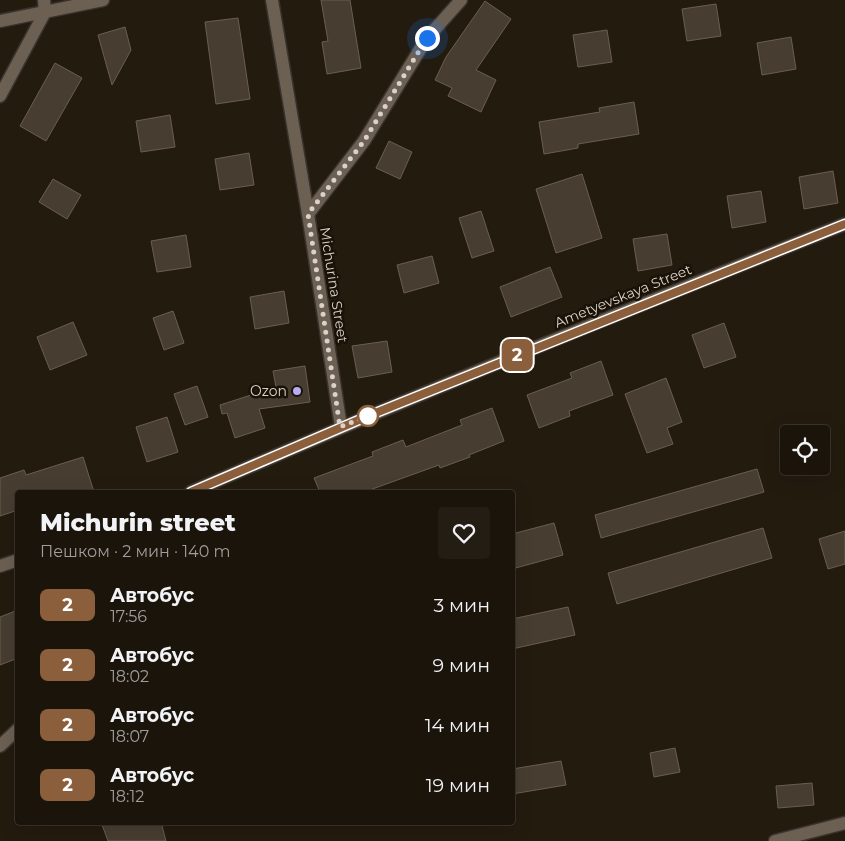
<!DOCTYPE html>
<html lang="ru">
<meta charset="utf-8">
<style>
:root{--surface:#1b140b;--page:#241d14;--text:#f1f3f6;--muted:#a09e9d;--line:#39332c}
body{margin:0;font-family:Montserrat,sans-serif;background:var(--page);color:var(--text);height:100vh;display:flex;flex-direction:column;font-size:19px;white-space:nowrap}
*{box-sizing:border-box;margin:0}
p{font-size:16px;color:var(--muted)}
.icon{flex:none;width:28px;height:28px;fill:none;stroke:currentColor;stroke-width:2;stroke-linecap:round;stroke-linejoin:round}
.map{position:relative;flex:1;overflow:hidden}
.drawer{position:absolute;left:15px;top:490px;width:500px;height:335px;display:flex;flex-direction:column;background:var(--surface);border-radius:5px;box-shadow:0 5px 20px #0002,0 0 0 1px var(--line)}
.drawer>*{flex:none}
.badge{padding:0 10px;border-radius:8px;font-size:18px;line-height:32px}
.fabs{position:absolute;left:780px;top:425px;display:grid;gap:10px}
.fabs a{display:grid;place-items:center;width:50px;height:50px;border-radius:5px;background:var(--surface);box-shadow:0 5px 20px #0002,0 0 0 1px var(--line);font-size:25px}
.you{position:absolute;width:25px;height:25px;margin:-12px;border:4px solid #fff;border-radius:50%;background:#1a73e8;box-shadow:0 0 0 8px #1a73e833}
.map>.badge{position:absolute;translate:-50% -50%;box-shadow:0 0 0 2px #fff}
.round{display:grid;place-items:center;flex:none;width:52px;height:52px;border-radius:5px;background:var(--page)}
.headline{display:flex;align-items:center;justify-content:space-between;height:85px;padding:0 25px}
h1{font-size:24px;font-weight:800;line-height:38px}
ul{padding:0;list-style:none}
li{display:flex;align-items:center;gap:15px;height:60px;padding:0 25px}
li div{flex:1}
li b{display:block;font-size:19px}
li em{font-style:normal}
li .badge{min-width:55px;font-weight:700;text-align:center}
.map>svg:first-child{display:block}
.building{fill:#483d31;stroke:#6a5e51}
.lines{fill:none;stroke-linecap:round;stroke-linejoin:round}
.minor-casing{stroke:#3a332d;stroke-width:15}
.tertiary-casing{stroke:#3a332d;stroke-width:15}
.minor{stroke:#6c6053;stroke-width:12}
.tertiary{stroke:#6c6053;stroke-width:12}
.line-casing{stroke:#fff;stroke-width:11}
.line{stroke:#8b5e3c;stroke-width:8}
.walk{stroke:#d9d2cb;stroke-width:5;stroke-dasharray:0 9}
.poi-dot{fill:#b5acf8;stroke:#1b1207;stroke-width:2}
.stop-dot{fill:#fff;stroke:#8b5e3c;stroke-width:2.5}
.labels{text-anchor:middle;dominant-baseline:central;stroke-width:5;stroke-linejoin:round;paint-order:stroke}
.street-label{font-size:14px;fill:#d9d2cb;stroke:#1b1207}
.poi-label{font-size:14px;fill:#d9d2cb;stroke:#1b1207;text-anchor:end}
</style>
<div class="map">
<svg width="845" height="841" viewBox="0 0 845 841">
<rect width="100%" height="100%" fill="#241b0f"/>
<g class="building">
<path d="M321 0H350L361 68 327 74 322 42 328 41Z"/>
<path d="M485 1 511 19 476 70 496 80 481 112 448 96 452 88 435 80 446 57Z"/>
<path d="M716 4 721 36 687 41 682 9Z"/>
<path d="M238 18 250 99 216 104 205 22Z"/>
<path d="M125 27 131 50 112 85 98 35Z"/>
<path d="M607 30 612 62 578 67 573 35Z"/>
<path d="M791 37 796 69 762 75 757 43Z"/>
<path d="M55 63 82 78 46 141 20 126Z"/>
<path d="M634 102 639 134 578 144V148L544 154 539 122 600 112 599 108Z"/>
<path d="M170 115 175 147 141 152 136 121Z"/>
<path d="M389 141 412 152 400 179 376 168Z"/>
<path d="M249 153 254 185 220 190 215 159Z"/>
<path d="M833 171 838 203 804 209 799 177Z"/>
<path d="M582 174 602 238 556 253 536 189Z"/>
<path d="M53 179 81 195 67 219 39 202Z"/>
<path d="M761 191 766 222 732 228 727 196Z"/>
<path d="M481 211 494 251 472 258 459 218Z"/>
<path d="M667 234 672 265 638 271 633 239Z"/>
<path d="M186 235 191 267 157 272 151 241Z"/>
<path d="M432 256 439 283 404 293 397 265Z"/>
<path d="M550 267 562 297 511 317 500 287Z"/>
<path d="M284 291 289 323 255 329 250 297Z"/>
<path d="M173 311 184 343 164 350 153 318Z"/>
<path d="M73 322 87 355 50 370 37 337Z"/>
<path d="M724 323 736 357 704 368 692 335Z"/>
<path d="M387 341 392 372 358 378 352 346Z"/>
<path d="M601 361 613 395 569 411 570 416 539 428 527 395 572 378 570 373Z"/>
<path d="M305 366 310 402 259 409 265 428 235 438 227 413 222 414 220 405 276 387 273 371Z"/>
<path d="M666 378 682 422 667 428 673 444 647 453 625 394Z"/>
<path d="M197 386 208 417 185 425 174 394Z"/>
<path d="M492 408 504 441 469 455 470 457 440 468 439 465 364 492H320L314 478 373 456 372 452 403 440 406 447 462 425 460 420Z"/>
<path d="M167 417 178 452 147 462 136 427Z"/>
<path d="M83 457 94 492H18V510L0 516V478L24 470 26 475Z"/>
<path d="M757 469 764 492 601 538 595 515Z"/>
<path d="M554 523 563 555 512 569V534Z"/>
<path d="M763 528 772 558 617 604 608 573Z"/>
<path d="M845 531V564L828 569 819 539Z"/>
<path d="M568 607 575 635 512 649V619Z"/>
<path d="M18 610V658L0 665V617Z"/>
<path d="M675 748 680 772 654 777 650 753Z"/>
<path d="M561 761 566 785 512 794V769Z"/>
<path d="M812 783 814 805 778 808 776 786Z"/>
<path d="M101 822H161L166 841H108Z"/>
</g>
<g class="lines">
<g class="minor-casing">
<g id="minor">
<path d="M272 0 308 214 341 427"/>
<path d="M0 21 103 0"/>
<path d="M0 96 45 12 44 0"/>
<path d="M308 214 364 141 427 38 461 0"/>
<path d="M0 566 18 560"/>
<path d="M775 841 845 823"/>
</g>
</g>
<g class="tertiary-casing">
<g id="tertiary">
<path d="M191 492C407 398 626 310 845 224"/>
<path d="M0 746 18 729"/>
</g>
</g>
<use href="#minor" class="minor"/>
<use href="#tertiary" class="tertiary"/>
</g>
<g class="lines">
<g class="line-casing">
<path id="line" d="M191 492 368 416 845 224"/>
</g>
<use href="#line" class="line"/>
<path class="walk" d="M368 416 340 427 308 214 364 141 427 38"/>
</g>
<circle class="poi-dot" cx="297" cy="391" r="5"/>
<circle class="stop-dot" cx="368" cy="416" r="10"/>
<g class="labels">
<g class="street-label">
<text transform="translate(334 285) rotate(81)">Michurina Street</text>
<text transform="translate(623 296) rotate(-22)">Ametyevskaya Street</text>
</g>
<g class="poi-label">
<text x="287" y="391">Ozon</text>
</g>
</g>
</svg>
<div class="fabs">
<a><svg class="icon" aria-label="locate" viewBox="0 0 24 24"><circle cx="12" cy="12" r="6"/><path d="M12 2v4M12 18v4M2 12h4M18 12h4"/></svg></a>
</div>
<div class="you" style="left:427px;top:38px"></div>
<b class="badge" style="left:517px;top:355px;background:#8b5e3c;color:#fff">2</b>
<section class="drawer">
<div class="headline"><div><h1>Michurin street</h1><p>Пешком · 2 мин · 140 m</p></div><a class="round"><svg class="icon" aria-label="heart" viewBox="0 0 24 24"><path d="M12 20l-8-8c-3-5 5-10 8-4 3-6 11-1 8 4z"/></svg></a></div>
<ul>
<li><span class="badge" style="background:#8b5e3c;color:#fff">2</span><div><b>Автобус</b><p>17:56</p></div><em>3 мин</em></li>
<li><span class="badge" style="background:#8b5e3c;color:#fff">2</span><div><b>Автобус</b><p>18:02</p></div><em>9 мин</em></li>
<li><span class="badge" style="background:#8b5e3c;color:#fff">2</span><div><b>Автобус</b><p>18:07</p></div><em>14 мин</em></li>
<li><span class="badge" style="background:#8b5e3c;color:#fff">2</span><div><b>Автобус</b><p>18:12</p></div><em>19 мин</em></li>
</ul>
</section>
</div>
